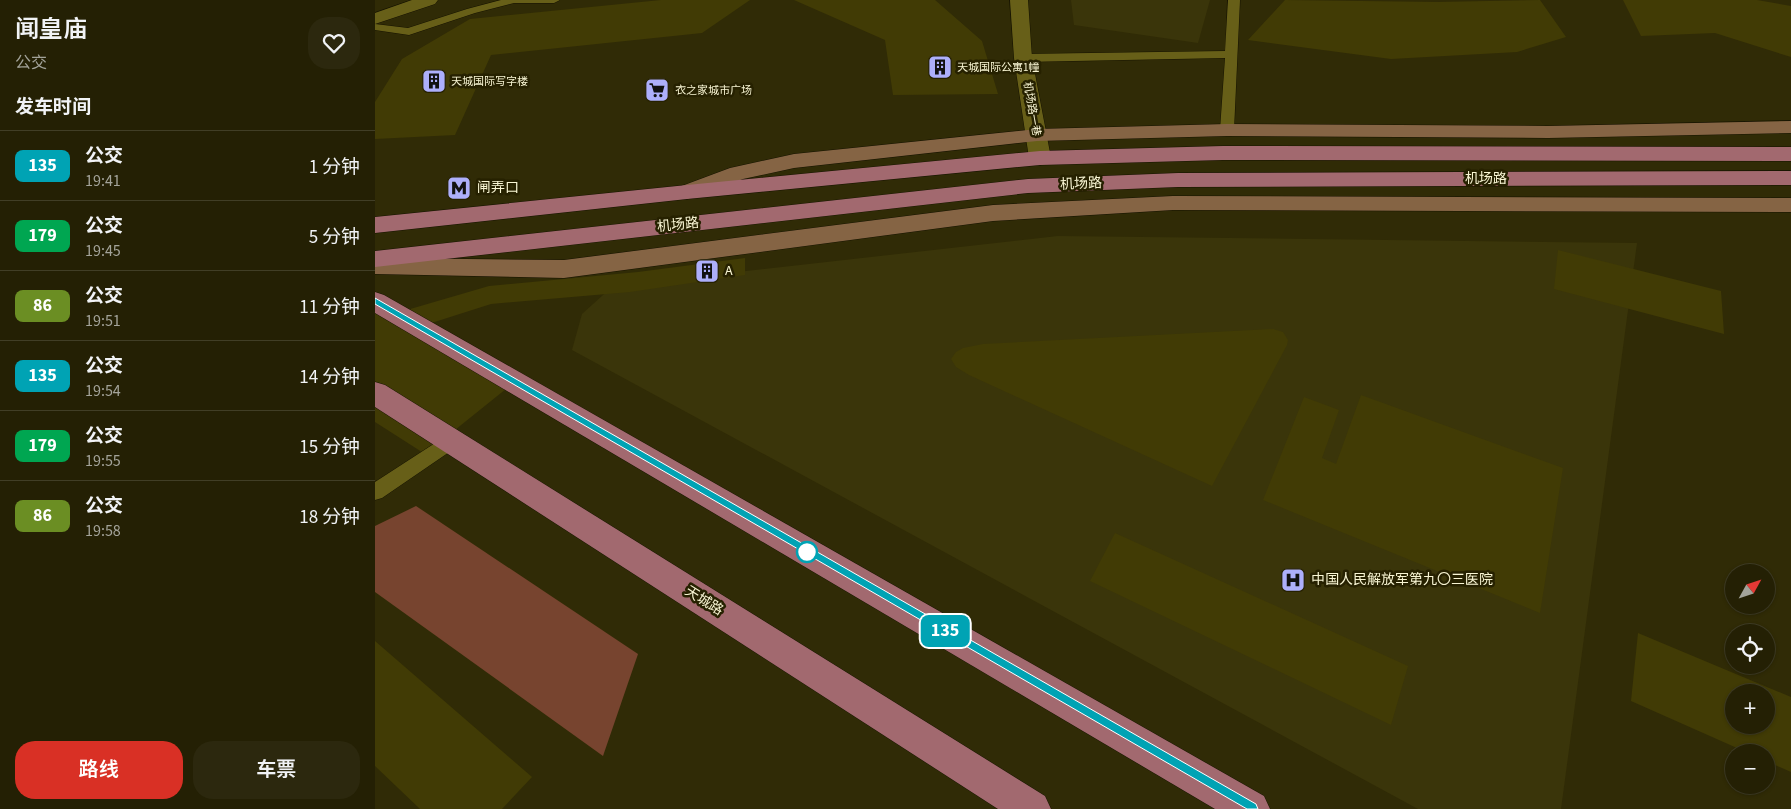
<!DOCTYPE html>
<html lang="zh">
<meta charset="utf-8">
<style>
:root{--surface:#242004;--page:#2c280e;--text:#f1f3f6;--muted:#a3a39a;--line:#413e26;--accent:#d93025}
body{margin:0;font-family:"Source Sans 3","Noto Sans SC",sans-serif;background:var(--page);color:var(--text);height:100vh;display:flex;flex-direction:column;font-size:19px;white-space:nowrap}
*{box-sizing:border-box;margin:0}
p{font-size:16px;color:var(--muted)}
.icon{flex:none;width:28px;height:28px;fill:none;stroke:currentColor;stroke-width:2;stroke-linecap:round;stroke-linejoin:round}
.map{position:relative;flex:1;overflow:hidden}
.panel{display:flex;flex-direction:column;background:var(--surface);width:375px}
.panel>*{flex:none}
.badge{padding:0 10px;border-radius:8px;font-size:18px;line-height:32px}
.needle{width:32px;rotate:50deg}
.tools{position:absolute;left:1350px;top:564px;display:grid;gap:10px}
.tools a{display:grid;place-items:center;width:50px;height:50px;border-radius:50%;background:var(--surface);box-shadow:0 1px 4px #0004,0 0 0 1px var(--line);font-size:25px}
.map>.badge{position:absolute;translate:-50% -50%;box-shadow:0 0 0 2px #fff}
h2{padding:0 15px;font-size:19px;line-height:45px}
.round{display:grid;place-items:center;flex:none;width:52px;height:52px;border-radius:20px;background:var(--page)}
.head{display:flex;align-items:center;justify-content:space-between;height:85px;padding:0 15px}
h1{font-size:24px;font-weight:600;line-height:38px}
.cta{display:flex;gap:10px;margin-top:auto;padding:10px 15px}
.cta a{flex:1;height:58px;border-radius:20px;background:var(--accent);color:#fff;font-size:20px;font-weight:600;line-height:58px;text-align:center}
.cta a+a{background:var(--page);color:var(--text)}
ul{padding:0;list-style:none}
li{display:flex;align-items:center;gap:15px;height:70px;padding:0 15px;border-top:1px solid var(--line)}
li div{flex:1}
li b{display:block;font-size:19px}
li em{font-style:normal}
li .badge{min-width:55px;font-weight:700;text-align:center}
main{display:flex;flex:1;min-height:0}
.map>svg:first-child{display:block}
.built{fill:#3a350a}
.green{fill:#77442f}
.building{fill:#413b05;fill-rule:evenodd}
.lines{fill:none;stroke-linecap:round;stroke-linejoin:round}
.service-casing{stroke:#161301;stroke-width:1}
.minor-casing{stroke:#161301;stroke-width:1}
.tertiary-casing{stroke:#161301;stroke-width:1}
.secondary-casing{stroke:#161301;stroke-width:1}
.primary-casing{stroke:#161301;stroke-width:1}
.service{fill:#675f18;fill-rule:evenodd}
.minor{fill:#675f18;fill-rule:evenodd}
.tertiary{fill:#675f18;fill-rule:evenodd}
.secondary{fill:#856444;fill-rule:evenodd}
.primary{fill:#a2696f;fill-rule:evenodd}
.line{fill:#00a3b4;stroke:#fff}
.stop-dot{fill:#fff;stroke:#00a3b4;stroke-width:2.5}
.labels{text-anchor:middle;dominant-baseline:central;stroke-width:5;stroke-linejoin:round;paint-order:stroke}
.far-poi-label{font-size:11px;fill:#f8f5d3;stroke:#262100;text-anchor:start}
.far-street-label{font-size:11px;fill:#f8f5d3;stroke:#262100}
.street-label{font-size:14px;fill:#f8f5d3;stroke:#262100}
.poi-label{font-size:14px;fill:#f8f5d3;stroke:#262100;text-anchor:start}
</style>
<main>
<section class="panel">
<div class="head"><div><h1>闻皇庙</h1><p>公交</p></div><a class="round"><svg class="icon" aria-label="heart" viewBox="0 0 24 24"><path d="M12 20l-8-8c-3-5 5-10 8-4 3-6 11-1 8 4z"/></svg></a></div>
<h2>发车时间</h2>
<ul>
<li><span class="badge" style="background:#00a3b4;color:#fff">135</span><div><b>公交</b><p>19:41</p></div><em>1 分钟</em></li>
<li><span class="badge" style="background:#00a651;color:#fff">179</span><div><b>公交</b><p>19:45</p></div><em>5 分钟</em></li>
<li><span class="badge" style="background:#6b8e23;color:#fff">86</span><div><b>公交</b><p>19:51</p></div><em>11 分钟</em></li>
<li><span class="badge" style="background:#00a3b4;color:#fff">135</span><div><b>公交</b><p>19:54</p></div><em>14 分钟</em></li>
<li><span class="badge" style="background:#00a651;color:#fff">179</span><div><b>公交</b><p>19:55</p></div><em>15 分钟</em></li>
<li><span class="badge" style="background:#6b8e23;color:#fff">86</span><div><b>公交</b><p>19:58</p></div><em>18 分钟</em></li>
</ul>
<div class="cta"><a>路线</a><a>车票</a></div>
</section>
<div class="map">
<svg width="1416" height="809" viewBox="0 0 1416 809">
<rect width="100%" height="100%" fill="#302b06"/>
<g class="built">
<path d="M696 0H835L823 43 699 25Z"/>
<path d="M683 236 1262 243 1186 809H1043L197 350 207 314 238 286Z"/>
</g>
<path class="green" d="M41 506 263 654 228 756 0 592V526Z"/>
<g class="building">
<path d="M286 0H375L327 33 116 55 80 135 0 139V102L27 59 95 19Z"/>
<path d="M419 0H560L607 41 623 94 518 95 510 40Z"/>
<path d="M910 0 1062 2 1165 0 1191 37 1142 52 1016 59 873 40Z"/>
<path d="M1248 0H1382L1416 6V57L1340 33 1266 36Z"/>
<path d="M1183 250 1346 291 1349 334 1179 289Z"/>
<path d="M370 258V275L255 292 116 304 47 326 141 381 50 454 0 422V298L25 312 114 286 263 272Z"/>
<path d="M898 329 908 332 913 340 912 345 837 486 594 375 581 367 576 359 581 352 588 348 608 344Z"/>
<path d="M986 395 1188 468 1165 613 888 500 929 397 964 410 947 458 961 464Z"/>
<path d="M740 533 1033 666 1016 725 715 581Z"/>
<path d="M1263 633 1416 697V772L1391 761V752H1371L1256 701ZM1359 692H1391V725H1359Z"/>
<path d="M0 641 157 777 127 809H45L0 766Z"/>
</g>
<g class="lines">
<g class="service-casing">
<g id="service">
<path d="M126 0H185L179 3H139L100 13 34 35 0 30V24L33 28 92 9Z"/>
<path d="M853 0H865L859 130 857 133H847L845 130 850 58 648 62 642 58 648 54 850 51Z"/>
<path d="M77 433 83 436 86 441 83 446 7 498 0 500V482L71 436Z"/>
</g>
</g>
<g class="minor-casing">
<path id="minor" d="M37 0H63L60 4 0 24V13Z"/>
</g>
<g class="tertiary-casing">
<path id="tertiary" d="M635 0H653L657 58 676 158 673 163 665 165 657 163 654 158 639 58Z"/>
</g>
<g class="secondary-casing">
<g id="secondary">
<path d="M1416 121V133L1173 138 852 136 662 141 419 168 368 179 312 199 304 197 301 192 304 187 355 168 419 154 662 129 852 124 1173 126Z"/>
<path d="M798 196 1416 198V212L798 210 618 221 189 278 0 274V258L189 260 618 205Z"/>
</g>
</g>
<g class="primary-casing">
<g id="primary">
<path d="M848 146 1416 147V161L848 160 665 165 312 199 0 233V217L312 185 665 151Z"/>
<path d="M1416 171V185L803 187 653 193 0 267V251L653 179 803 173Z"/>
<path d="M0 292 9 295 889 796 895 809H840L0 313Z"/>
<path d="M0 382 10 385 670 796 676 809H623L0 407Z"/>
</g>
</g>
<use href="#service" class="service"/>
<use href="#minor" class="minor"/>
<use href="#tertiary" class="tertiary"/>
<use href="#secondary" class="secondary"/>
<use href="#primary" class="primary"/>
</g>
<path class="line" d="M0 298 881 804 883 809H872L0 304Z"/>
<defs>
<g id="building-square" transform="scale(1.25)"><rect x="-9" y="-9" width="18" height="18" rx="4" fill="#adaffb" stroke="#262100"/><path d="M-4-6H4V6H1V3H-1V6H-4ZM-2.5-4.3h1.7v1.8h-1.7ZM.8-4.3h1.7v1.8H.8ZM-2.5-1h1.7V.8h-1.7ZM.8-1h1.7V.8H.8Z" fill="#111"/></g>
<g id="supermarket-square" transform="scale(1.25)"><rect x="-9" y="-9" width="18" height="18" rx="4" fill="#adaffb" stroke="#262100"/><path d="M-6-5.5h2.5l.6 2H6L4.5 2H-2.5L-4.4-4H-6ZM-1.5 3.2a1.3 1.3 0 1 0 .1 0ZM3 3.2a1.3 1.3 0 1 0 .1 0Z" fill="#111"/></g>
<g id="metro-square" transform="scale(1.25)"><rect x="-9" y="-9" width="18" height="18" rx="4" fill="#adaffb" stroke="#262100"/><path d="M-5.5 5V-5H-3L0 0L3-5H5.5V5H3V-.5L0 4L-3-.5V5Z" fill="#111"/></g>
<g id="hospital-square" transform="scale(1.25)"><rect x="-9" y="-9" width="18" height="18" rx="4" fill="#adaffb" stroke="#262100"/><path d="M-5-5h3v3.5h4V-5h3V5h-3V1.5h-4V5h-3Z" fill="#111"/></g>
</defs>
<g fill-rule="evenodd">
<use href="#building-square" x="565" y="67"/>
<use href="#building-square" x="59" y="81"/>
<use href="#supermarket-square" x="282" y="90"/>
<use href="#metro-square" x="84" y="188"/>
<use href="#building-square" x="332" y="271"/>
<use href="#hospital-square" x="918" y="580"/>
</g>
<circle class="stop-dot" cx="432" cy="552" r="10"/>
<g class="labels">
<g class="far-poi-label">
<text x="582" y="67">天城国际公寓1幢</text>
<text x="76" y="81">天城国际写字楼</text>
<text x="300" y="90">衣之家城市广场</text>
</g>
<g class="far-street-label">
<text transform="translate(657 109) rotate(80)">机场路一巷</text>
</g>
<g class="street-label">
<text x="1111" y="179">机场路</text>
<text transform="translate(706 184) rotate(-3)">机场路</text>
<text transform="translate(303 225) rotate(-6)">机场路</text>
<text transform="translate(329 601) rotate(32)">天城路</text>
</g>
<g class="poi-label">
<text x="102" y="188">闸弄口</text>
<text x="350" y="271">A</text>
<text x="936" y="580">中国人民解放军第九〇三医院</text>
</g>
</g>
</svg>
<div class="tools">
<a><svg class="needle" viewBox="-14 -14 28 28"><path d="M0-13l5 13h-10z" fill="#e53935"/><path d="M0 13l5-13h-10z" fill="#a3a39a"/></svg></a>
<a><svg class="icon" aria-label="locate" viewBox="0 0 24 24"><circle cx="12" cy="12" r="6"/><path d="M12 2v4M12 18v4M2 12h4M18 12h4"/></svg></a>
<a>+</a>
<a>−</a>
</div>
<b class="badge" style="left:570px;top:631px;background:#00a3b4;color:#fff">135</b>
</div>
</main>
